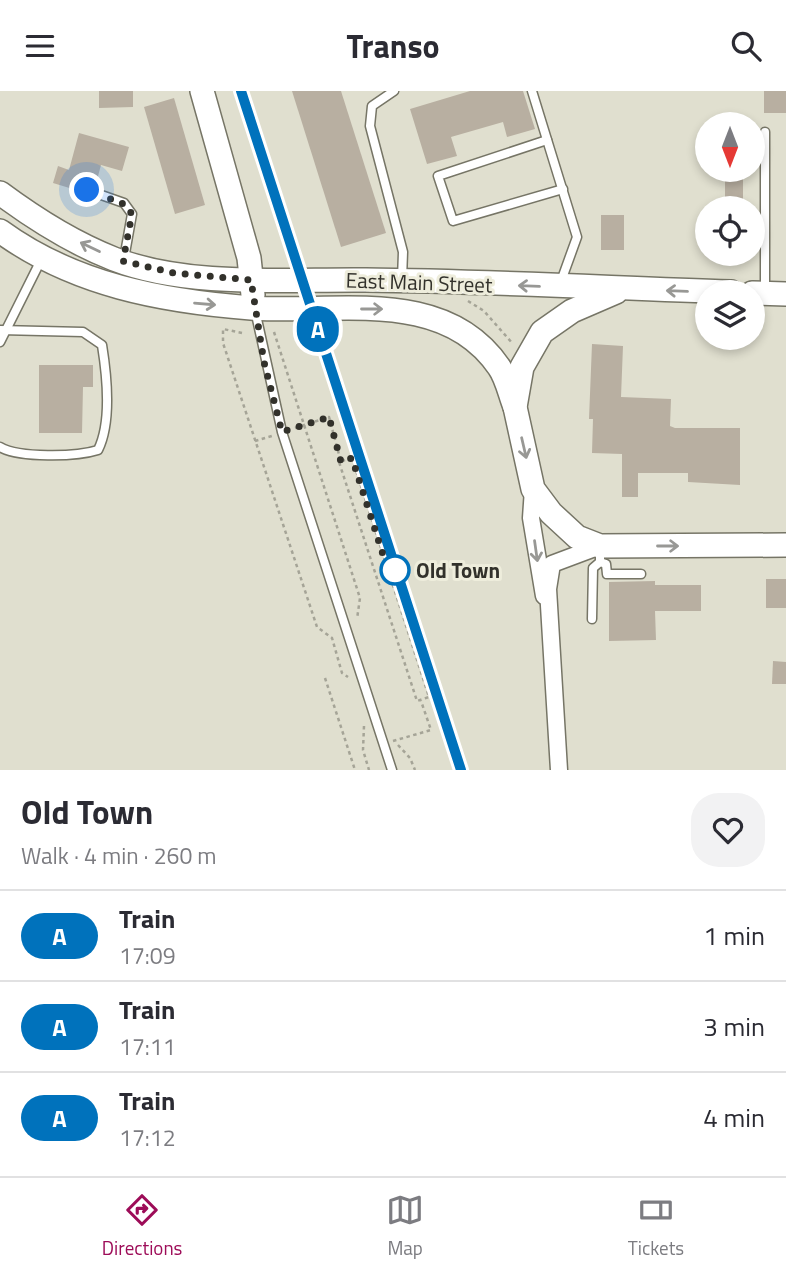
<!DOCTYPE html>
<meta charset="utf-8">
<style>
:root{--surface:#fff;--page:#f2f2f3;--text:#2b2b33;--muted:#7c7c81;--line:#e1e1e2;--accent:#9d0c58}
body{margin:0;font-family:"Titillium Web",sans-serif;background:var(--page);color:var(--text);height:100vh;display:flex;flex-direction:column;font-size:26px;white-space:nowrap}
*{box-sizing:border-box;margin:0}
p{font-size:23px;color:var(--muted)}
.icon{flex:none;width:38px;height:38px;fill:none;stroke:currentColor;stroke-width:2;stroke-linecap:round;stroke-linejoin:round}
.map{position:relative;height:679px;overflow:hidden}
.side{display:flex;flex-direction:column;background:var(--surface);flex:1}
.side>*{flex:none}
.badge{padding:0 14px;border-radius:23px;font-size:24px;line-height:46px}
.needle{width:46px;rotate:180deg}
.fabs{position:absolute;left:695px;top:21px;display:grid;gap:14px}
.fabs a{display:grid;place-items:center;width:70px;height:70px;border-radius:50%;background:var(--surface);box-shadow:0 4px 10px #0003;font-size:35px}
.you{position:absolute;width:35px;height:35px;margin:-18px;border:5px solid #fff;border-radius:50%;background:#1a73e8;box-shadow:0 0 0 10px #1a73e833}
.map>.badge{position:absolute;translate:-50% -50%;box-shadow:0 0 0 4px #fff}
.round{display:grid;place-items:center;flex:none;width:74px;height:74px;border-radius:28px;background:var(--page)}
.summary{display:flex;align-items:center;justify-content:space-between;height:119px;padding:0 21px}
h1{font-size:33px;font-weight:700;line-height:52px}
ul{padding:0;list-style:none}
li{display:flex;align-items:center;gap:21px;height:91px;padding:0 21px;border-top:2px solid var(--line)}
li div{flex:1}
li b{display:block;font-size:26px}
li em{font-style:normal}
li .badge{min-width:77px;font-weight:700;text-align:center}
header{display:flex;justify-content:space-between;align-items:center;height:91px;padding:0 21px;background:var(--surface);font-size:32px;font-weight:700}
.tab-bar{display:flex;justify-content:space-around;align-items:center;height:98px;border-top:2px solid var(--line);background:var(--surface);font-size:19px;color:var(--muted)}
.tab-bar a{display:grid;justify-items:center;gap:4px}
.tab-bar .on{color:var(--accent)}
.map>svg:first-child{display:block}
.building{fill:#b8afa1}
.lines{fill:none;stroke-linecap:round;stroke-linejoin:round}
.lane-casing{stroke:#767566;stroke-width:11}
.street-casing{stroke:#767566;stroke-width:19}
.secondary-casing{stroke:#767566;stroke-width:26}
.path{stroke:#a5a497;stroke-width:2.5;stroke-dasharray:3.5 3.5;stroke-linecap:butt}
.lane{stroke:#fff;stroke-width:8}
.street{stroke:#fff;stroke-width:16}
.secondary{stroke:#fff;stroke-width:23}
.rail{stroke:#919084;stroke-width:4.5}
.oneway{stroke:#989895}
.line-casing{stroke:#fff;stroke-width:16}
.line{stroke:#0072bc;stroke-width:10}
.walk{stroke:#32312b;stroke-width:7;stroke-dasharray:0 12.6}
.stop-dot{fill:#fff;stroke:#0072bc;stroke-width:3.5}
.labels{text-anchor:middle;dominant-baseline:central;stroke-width:6;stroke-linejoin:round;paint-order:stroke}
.street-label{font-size:21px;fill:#32312b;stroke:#eeeddc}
.stop-label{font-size:21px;font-weight:bold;fill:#32312b;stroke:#eeeddc;text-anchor:start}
</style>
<header><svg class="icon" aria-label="menu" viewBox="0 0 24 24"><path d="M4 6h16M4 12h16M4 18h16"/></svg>Transo<svg class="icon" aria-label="search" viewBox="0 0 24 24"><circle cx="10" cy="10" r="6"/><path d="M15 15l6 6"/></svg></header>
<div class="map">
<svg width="786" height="679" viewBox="0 0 786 679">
<rect width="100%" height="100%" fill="#e0dfcf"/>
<g class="building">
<path d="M99 0H133V16L99 17Z"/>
<path d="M292 0H341L386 142 341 156Z"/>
<path d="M470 0H523L535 38 507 46 503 31 451 46 457 65 427 73 410 18Z"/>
<rect x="764" y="0" width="22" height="22"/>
<path d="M174 7 205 114 175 123 144 16Z"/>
<path d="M79 42 129 56 122 80 101 74 97 89 81 85 76 99 53 92 58 75 69 79Z"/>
<rect x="725" y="79" width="18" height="38"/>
<rect x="601" y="124" width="23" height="35"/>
<path d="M592 253 623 255 621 306 671 308 670 335 675 337H740V394L688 391V382H638V406H622V363L592 362 593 328H589Z"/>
<path d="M39 274H93V296H83L82 342H39Z"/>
<rect x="766" y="488" width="20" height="29"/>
<path d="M655 490V494H701V520H655L656 549 609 550V491Z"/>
<path d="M773 570 786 571V593H772Z"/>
</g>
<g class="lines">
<g class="lane-casing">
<g id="lane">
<path d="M394 0 372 15 370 35 403 161 402 188"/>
<path d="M532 0 577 146 560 193"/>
<path d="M547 49 438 85 453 130 563 98"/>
<path d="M87 99 124 112 132 123 124 168"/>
<path d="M765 199V41"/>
<path d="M255 219 282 341 392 679"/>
<path d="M0 239 83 241 102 254C107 285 112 331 98 359 76 366 19 367 0 356"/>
<path d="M0 251 41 169"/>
<path d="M600 471 606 473 607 483H641"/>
<path d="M592 528 593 477 600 471V458"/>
</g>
</g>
<g class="street-casing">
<g id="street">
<path d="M533 398 531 427 544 505"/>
<path d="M559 679 548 498 552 473 600 455"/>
</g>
</g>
<g class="secondary-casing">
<g id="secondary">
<path d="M202 0 249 167 253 204"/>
<path d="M0 102C35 128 73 152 114 168 189 197 287 188 366 189 488 190 610 197 731 201"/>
<path d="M0 140C74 194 162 210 251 217 335 223 444 195 499 276 507 287 510 304 515 316"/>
<path d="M616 201 572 220 542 241 522 276 515 316 533 398 551 422 577 446 600 455 786 454"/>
<path d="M752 202 786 203"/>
</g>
</g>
<g class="path">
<path d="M468 210 484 220 513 253"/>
<path d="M274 241 360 507 357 528"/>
<path d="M242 242 223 238V252L317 536 332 547 342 582 348 586"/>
<path d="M295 337 329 326 341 371"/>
<path d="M255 350 272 345"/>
<path d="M352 367 429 606 417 610 339 371Z"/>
<path d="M325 587 355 679"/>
<path d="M364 635 363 659 369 679"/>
<path d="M393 650 431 639 421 610"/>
<path d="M398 654 410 667 415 679"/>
</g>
<use href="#lane" class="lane"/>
<use href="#street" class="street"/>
<use href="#secondary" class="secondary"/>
<path class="rail" d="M241 0 461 679"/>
</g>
<defs><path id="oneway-shaft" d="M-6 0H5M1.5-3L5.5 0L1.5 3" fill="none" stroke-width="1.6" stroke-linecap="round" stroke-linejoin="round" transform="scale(1.75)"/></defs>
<g class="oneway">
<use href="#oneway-shaft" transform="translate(90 156) rotate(-154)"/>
<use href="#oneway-shaft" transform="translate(529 195) rotate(-178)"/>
<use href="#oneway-shaft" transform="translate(677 200) rotate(-178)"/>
<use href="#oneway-shaft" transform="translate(205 213) rotate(5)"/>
<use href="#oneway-shaft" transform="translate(372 218)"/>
<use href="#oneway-shaft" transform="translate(524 357) rotate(77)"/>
<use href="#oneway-shaft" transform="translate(668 455)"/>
<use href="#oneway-shaft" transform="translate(536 460) rotate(82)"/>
</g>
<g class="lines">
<g class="line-casing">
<path id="line" d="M241 0 461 679"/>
</g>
<use href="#line" class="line"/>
<path class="walk" d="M87 99 124 113 132 123 123 170 174 182 251 189 264 271 282 341 329 326 341 371 352 367 386 473 395 479"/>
</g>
<circle class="stop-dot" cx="395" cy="479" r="14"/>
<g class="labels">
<g class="street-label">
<text transform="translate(419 191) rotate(2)">East Main Street</text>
</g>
<g class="stop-label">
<text x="416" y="479">Old Town</text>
</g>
</g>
</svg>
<div class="fabs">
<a><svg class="needle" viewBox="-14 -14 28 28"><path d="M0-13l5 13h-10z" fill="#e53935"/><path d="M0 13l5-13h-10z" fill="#7c7c81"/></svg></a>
<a><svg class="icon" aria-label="locate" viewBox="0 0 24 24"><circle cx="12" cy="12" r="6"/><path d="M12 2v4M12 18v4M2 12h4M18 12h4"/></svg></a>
<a><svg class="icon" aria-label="layers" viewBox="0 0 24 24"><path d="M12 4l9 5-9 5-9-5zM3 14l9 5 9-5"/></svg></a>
</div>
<div class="you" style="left:87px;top:99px"></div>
<b class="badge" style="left:318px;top:238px;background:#0072bc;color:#fff">A</b>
</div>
<section class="side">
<div class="summary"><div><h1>Old Town</h1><p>Walk · 4 min · 260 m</p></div><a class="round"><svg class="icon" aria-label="heart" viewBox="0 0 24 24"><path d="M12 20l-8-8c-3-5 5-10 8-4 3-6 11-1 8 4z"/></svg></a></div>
<ul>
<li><span class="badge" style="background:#0072bc;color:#fff">A</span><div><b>Train</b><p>17:09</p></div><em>1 min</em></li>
<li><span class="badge" style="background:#0072bc;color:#fff">A</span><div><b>Train</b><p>17:11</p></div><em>3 min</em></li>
<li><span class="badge" style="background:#0072bc;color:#fff">A</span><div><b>Train</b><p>17:12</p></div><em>4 min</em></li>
</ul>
</section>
<nav class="tab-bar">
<a class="on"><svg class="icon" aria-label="directions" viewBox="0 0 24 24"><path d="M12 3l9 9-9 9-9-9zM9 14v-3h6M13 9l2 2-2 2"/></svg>Directions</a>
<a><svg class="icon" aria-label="map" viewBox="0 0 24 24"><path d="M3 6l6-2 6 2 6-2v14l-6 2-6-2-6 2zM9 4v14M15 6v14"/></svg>Map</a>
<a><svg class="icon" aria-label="tickets" viewBox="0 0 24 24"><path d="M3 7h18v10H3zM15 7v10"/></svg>Tickets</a>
</nav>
